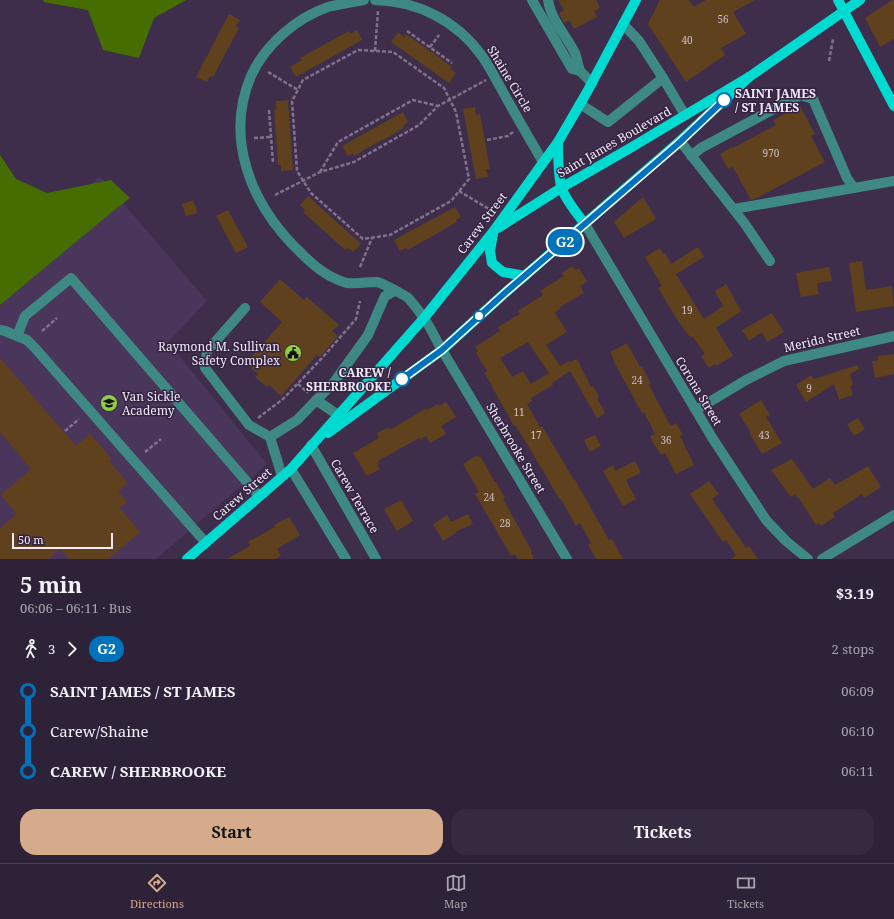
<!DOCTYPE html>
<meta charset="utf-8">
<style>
:root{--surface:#2e2238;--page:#362a40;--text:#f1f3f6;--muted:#a7a4ae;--line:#493f53;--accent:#d6ab8b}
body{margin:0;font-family:"Noto Serif",serif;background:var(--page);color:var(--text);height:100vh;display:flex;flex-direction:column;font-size:15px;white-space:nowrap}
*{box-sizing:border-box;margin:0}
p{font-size:13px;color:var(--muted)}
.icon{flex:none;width:22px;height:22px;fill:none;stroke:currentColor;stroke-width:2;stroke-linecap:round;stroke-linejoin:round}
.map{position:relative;height:559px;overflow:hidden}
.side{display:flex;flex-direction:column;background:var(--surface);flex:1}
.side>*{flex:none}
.badge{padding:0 8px;border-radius:13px;font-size:14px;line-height:26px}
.scale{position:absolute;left:12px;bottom:10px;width:101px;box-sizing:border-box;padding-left:4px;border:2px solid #f3e9fc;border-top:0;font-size:11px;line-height:14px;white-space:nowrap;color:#f3e9fc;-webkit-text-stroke:3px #342440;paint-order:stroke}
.map>.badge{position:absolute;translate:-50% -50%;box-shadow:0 0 0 2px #fff}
.legs{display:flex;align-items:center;gap:6px;height:44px;padding:0 20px;font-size:13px}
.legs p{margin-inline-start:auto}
.head{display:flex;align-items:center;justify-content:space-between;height:68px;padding:0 20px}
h1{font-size:22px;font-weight:700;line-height:30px}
.cta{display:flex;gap:8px;margin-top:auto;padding:8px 20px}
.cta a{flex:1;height:46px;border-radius:16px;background:var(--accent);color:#111;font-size:16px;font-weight:700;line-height:46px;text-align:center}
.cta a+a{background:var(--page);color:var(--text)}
ul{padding:0 20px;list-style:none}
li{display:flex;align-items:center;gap:14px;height:40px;font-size:15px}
li i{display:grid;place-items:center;width:6px;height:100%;margin:0 5px;background:currentColor}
li i::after{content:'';width:10px;height:10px;margin:-5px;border:3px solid;border-radius:50%;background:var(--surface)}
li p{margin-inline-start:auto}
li:first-child i{background:linear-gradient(#0000 50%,currentColor 0)}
li:last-child i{background:linear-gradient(currentColor 50%,#0000 0)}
.tab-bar{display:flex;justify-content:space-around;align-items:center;height:56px;border-top:1px solid var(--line);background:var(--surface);font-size:11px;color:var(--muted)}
.tab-bar a{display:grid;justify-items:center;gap:2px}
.tab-bar .on{color:var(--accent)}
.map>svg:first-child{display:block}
.built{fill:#4a365a}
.forest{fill:#466d00}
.building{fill:#5f411d;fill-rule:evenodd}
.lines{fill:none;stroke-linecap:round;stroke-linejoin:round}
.path{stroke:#80728c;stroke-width:2.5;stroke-dasharray:4 2;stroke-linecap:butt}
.minor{stroke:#3f8984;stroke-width:10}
.major{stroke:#00dbd2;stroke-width:10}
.line-1-casing{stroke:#fff;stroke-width:9}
.line-1{stroke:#0072bc;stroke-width:6}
.stop-1-dot{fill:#fff;stroke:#0072bc;stroke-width:2}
.labels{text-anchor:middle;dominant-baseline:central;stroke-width:3;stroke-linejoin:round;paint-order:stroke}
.number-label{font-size:10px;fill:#cebfc4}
.street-label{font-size:12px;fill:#f3e9fc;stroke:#342440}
.stop-label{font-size:12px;font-weight:bold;fill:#f3e9fc;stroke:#342440;text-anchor:start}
.poi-label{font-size:12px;fill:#f3e9fc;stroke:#342440;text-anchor:end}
</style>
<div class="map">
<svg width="894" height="559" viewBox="0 0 894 559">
<rect width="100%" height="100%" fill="#3e2e4b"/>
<path class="built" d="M100 176 207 301 168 342 267 464 156 559H0V261Z"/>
<g class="forest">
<path d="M43 0H186L154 18 139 58 103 50 88 10 44 2Z"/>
<path d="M0 155 16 179 47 193 111 180 130 198 112 212 0 305Z"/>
</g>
<g class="building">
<path d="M558 0H596L600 8 594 11 597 17 574 29 569 20 564 23 561 18 559 13 564 10Z"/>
<path d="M660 0H689L694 7 706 0H755L733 12 746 34 721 48 725 55 686 82 648 24Z"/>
<path d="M892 0H894V39L880 47 865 18Z"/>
<path d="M229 14 240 20 236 26 239 28 213 77 210 76 207 82 196 77Z"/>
<path d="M357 30 362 40 296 77 290 67 302 60 300 58 349 31 351 34Z"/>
<path d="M398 32 404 37 406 34 431 52V51L452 67 450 69 456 73 449 83 391 42Z"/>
<path d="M288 100 293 170 281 171V165H278L274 109H276V101Z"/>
<path d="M800 106 815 134 811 136 825 162 757 198 751 200 733 167 728 169 720 154 732 147 733 148 776 125 773 120Z"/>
<path d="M475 107 476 115 480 114 490 169H486L488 177 476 179 463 109Z"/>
<path d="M403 112 408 122 403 126 404 128 383 140V139L354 156 353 153 348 156 342 146Z"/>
<path d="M308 196 361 244 353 252 348 248 345 250 303 212 305 210 300 205Z"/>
<path d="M643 197 656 219 624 238 614 222Z"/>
<path d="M193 200 198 213 186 216 182 204Z"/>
<path d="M455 207 461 217 456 220 457 222 415 246 407 250 406 248 400 251 394 240Z"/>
<path d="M228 210 248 247 236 253 216 216Z"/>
<path d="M698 247 704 257 676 274 704 319 723 306 715 291 726 284 741 311 716 328 733 356 716 366 715 364 709 368 701 356 705 354 692 336 690 337 678 321 658 288 662 286 645 257 660 248 663 254 665 253 671 264Z"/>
<path d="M862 261 866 290 892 286 894 306 856 312 849 263Z"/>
<path d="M572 266 575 270 579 268 587 282 580 286 584 293 560 307 561 308 555 313 567 332 546 345 560 366 569 361 570 362 577 359 591 387 593 386 599 397 597 398 605 413 597 418 570 371 552 383 553 385 531 398 532 401 527 404 540 427 542 426 574 480H575L609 540 612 539 623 559H596L588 545 591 543 580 523 576 526 561 499 560 500 530 449 515 425 514 426 491 385H492L484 373 487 371 476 353 478 351 475 347 500 331 498 327 520 314 518 311 543 295 540 291 564 276 562 273ZM528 342 549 373 531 384 523 371 512 377 500 358Z"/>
<path d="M829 267 832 281 817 283 819 294 801 297 796 273Z"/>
<path d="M280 279 304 300 307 297 339 325 332 331 338 336 320 357 317 355 281 396 269 385 267 387 255 377 258 374 246 363 282 322 260 302Z"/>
<path d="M772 313 784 332 767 342 762 332 749 341 742 330Z"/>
<path d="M627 343 640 367 642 366 651 384 649 385 670 425 671 424 672 426 676 423 683 435 680 436 694 465 676 474 665 453 661 455 652 441 650 436 655 434 644 412 642 413 613 360 614 359 610 352Z"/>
<path d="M894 354V374L875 378 872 361 879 360 878 356Z"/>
<path d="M0 358 76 446 90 434 112 459 109 461 128 483 118 491 127 502 120 508 140 532 108 559H69L60 549 48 559H0V528L17 514 1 495 31 469 0 432Z"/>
<path d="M857 365 859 369 850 374 853 385 850 386 853 395 839 400 834 384 806 402 796 385 811 375 814 379Z"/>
<path d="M761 400 770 415 766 417 782 443 762 454 750 434 751 433 739 414Z"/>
<path d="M446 402 456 417 441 426 446 434 430 443 426 436 420 439 419 438 378 461 379 463 377 464 380 469 367 476 353 453 379 438 377 433 389 427 390 430 425 409 426 410 438 404 439 406Z"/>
<path d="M858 418 865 429 854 436 847 424Z"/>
<path d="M595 435 601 446 590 452 584 440Z"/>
<path d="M477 455 478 457 480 456 495 482H496L505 498 503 499 532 551 531 553 534 559H518L515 554 511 556 475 494 479 492 463 464Z"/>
<path d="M792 459 813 489 830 478 835 485 868 466 881 487 864 498 862 494 833 513 835 517 821 526 819 523 816 525 798 497H797L795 494 791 497 771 470Z"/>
<path d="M635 461 641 473 626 480 636 499 623 506 603 471 613 465 615 471Z"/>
<path d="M709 481 719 494 712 499 746 548 749 546 758 559H731L736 555 726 540 723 542 690 494Z"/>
<path d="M401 500 413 521 397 531 384 509Z"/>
<path d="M468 514 473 524 455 532 456 533 443 541 433 524 447 515 451 522Z"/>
<path d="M289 517 300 535 277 549 281 556 275 559H227L250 546 248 542 275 527 274 525 285 519V520Z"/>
</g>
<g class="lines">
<g class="path">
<path d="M407 31 452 63"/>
<path d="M430 47 439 35"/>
<path d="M358 50 393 52 444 88 456 112 469 179 451 201 390 235 363 239 311 193 297 171 292 101 303 80Z"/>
<path d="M375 51 378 11"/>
<path d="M829 61 833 39"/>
<path d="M268 72 298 90"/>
<path d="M269 110 273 163"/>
<path d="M254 138 271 137"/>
<path d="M487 140 508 136 513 132"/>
<path d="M320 172 338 142 413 100 438 106"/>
<path d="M459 191 494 212"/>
<path d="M275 195 320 172 354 162 419 125 438 106 486 80"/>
<path d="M360 267 372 238"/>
<path d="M42 331 57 318"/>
<path d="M298 384 308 393"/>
<path d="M258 418 283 399 323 357 356 319 360 301"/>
<path d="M65 431 79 419"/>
<path d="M145 452 161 439"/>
</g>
<g class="minor">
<path d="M364 0C352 2 340 4 328 7 296 18 265 45 251 76 225 137 250 200 293 245 303 255 313 266 325 273 329 276 342 282 347 283 357 284 368 282 377 282 382 283 402 294 407 297 410 299 412 303 415 306 418 310 421 314 424 318 431 328 436 340 442 350L567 559"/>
<path d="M375 0C418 1 457 21 482 56 491 69 500 87 508 101 519 121 531 141 543 162"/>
<path d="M532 0 572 69 580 71 592 83"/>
<path d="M548 0C551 20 566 35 575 53 577 58 578 65 580 71"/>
<path d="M623 24 639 41 663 78"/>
<path d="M580 104 608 122 663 78 685 115"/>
<path d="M680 141 745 224 770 261"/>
<path d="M691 156 701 148 800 95 813 99 847 178 854 188"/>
<path d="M734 209 894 181"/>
<path d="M585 224 713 439 766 520 786 541 808 559"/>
<path d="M245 308 207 351 205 368 249 425 270 437 297 420 335 381 368 335 385 296 395 291"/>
<path d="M0 330 5 331 27 340 35 348 206 543"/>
<path d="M17 336 25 316 71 278 259 496"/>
<path d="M316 400 338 415"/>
<path d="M696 410 746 380 784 361 894 336"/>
<path d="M270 437 282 476"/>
<path d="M311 445 376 559"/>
<path d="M291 469 346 559"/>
<path d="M822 559 894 515"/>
</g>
<g class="major">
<path d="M838 0 894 106"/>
<path d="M558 142C558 156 558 172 561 186 564 198 578 215 585 224"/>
<path d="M498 228 561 188 632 147 749 77 860 0"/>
<path d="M493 234 490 251 492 263 503 272 525 276"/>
<path d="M328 433 442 350 506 292 680 141 749 77"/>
<path d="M187 559 291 469 424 318 493 232 558 142 587 92 636 0"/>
</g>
</g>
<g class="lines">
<g class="line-1-casing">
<path id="line-1" d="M402 379 442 350 506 292 680 142 724 100"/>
</g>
<use href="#line-1" class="line-1"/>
</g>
<defs>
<g id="civic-disc" transform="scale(0.9)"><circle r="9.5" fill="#92cd3f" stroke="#342440"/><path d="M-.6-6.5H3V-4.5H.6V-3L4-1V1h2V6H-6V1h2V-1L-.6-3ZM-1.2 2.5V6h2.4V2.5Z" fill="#111"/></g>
<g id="school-disc" transform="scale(0.9)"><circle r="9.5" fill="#92cd3f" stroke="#342440"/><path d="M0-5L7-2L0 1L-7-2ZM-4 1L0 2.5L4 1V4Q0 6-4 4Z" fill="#111"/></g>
</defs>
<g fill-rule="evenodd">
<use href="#civic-disc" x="293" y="353"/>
<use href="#school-disc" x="109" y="403"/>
</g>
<g class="stop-1-dot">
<circle cx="724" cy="100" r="7"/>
<circle cx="479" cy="316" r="5"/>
<circle cx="402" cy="379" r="7"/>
</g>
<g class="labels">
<g class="number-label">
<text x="723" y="19">56</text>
<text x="687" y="40">40</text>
<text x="771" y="153">970</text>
<text x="687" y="310">19</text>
<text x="637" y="380">24</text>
<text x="809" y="388">9</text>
<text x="519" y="412">11</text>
<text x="536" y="435">17</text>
<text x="764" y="435">43</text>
<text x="666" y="440">36</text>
<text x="489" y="497">24</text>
<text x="505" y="523">28</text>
</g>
<g class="street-label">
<text transform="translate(510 79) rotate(59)">Shaine Circle</text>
<text transform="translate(614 142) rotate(-30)">Saint James Boulevard</text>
<text transform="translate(482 223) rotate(-53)">Carew Street</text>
<text transform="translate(822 339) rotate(-13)">Merida Street</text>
<text transform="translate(699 391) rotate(59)">Corona Street</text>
<text transform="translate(516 448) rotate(59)">Sherbrooke Street</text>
<text transform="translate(242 494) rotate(-41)">Carew Street</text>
<text transform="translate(355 496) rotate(60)">Carew Terrace</text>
</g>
<g class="stop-label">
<text x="735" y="93">SAINT JAMES<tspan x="735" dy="14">/ ST JAMES</tspan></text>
<text x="391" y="372" text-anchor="end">CAREW /<tspan x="391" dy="14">SHERBROOKE</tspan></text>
</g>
<g class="poi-label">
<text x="280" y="346">Raymond M. Sullivan<tspan x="280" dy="14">Safety Complex</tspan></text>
<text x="122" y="396" text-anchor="start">Van Sickle<tspan x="122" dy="14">Academy</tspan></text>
</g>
</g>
</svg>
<div class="scale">50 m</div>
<b class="badge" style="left:565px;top:242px;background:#0072bc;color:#fff">G2</b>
</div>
<section class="side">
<div class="head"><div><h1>5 min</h1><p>06:06 – 06:11 · Bus</p></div><b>$3.19</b></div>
<div class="legs"><svg class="icon" aria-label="walk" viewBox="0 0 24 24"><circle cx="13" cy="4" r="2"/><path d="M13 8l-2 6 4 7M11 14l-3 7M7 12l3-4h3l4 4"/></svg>3<svg class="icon" aria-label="forward" viewBox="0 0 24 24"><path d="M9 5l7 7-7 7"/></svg><b class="badge" style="background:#0072bc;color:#fff">G2</b><p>2 stops</p></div>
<ul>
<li><i style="color:#0072bc"></i><b>SAINT JAMES / ST JAMES</b><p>06:09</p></li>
<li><i style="color:#0072bc"></i><span>Carew/Shaine</span><p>06:10</p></li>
<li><i style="color:#0072bc"></i><b>CAREW / SHERBROOKE</b><p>06:11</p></li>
</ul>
<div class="cta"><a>Start</a><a>Tickets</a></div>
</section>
<nav class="tab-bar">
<a class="on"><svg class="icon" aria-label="directions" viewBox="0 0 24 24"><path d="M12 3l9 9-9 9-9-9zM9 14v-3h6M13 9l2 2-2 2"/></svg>Directions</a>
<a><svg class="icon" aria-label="map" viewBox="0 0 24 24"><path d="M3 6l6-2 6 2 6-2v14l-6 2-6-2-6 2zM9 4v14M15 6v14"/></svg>Map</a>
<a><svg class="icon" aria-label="tickets" viewBox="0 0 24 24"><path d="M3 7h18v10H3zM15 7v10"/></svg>Tickets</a>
</nav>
